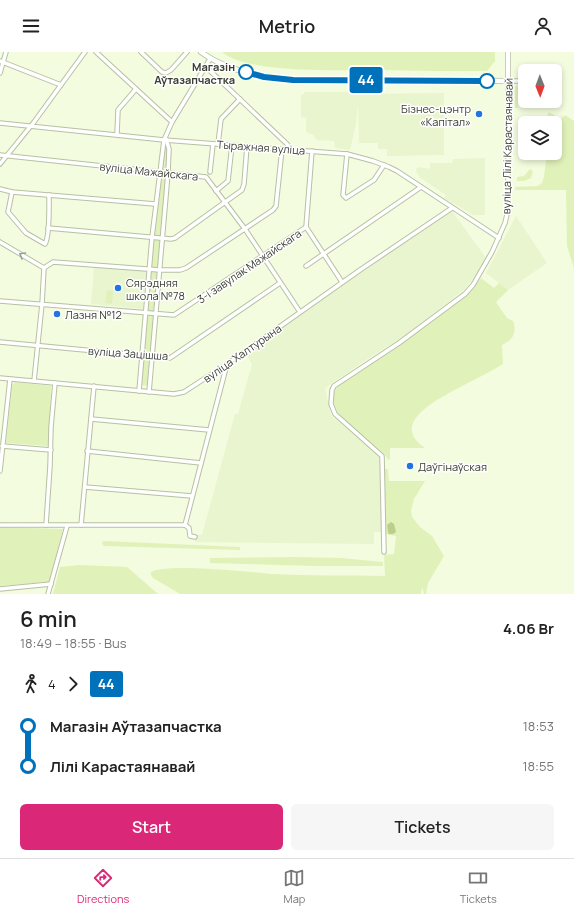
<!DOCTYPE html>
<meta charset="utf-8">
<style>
:root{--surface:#fff;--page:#f6f6f6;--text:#222;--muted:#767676;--line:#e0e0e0;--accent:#db2777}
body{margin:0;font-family:Manrope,sans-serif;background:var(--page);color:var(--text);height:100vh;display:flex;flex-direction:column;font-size:15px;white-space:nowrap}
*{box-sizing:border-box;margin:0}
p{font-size:13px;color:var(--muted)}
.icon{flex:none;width:22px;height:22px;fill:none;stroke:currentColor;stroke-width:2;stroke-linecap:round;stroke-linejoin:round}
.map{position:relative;height:542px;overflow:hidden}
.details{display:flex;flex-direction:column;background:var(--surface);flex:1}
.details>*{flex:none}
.badge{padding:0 8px;border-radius:3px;font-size:14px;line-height:26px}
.needle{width:26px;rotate:179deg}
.buttons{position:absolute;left:518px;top:12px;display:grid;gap:8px}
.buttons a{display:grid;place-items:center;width:44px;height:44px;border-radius:6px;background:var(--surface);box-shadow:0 2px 6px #0003;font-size:20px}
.map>.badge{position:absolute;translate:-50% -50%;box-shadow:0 0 0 2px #fff}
.legs{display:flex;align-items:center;gap:6px;height:44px;padding:0 20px;font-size:13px}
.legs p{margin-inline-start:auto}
.headline{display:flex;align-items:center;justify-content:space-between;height:68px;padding:0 20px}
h1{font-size:22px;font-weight:600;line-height:30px}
.cta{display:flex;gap:8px;margin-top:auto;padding:8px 20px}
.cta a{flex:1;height:46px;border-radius:6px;background:var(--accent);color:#fff;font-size:16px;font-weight:600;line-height:46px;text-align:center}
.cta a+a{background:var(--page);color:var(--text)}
ul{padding:0 20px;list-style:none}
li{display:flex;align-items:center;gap:14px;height:40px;font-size:15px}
li i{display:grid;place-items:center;width:6px;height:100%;margin:0 5px;background:currentColor}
li i::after{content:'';width:10px;height:10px;margin:-5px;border:3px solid;border-radius:50%;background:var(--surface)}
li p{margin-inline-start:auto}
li:first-child i{background:linear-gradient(#0000 50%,currentColor 0)}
li:last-child i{background:linear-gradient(currentColor 50%,#0000 0)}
header{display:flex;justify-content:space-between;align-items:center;height:52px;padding:0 20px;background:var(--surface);font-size:18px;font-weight:600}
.dock{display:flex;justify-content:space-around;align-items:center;height:56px;border-top:1px solid var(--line);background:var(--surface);font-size:11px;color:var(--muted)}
.dock a{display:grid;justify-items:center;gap:2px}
.dock .current{color:var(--accent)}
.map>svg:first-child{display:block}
.built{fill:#e9f5cf}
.green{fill:#e1f1ba}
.water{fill:#bbce8b}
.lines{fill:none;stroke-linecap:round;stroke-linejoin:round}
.minor-casing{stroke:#b7c0a3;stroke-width:5.5}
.major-casing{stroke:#b7c0a3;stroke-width:6}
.minor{stroke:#fff;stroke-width:3.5}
.major{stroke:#fff;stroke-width:4.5}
.oneway{stroke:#9c9e98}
.line-1-casing{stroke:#fff;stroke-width:9}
.line-1{stroke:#0072bc;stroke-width:6}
.stop-1-dot{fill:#fff;stroke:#0072bc;stroke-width:2}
.poi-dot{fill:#2374df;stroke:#fff;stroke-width:1.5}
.labels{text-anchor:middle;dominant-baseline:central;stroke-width:3;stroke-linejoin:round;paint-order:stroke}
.stop-label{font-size:11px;font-weight:bold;fill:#3a3e32;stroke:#fff;text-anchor:end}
.poi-label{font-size:11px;fill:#3a3e32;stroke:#fff;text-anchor:start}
.street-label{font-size:11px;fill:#3a3e32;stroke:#fff}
</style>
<header><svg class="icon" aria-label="menu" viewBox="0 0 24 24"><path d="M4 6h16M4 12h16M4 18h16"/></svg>Metrio<svg class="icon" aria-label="person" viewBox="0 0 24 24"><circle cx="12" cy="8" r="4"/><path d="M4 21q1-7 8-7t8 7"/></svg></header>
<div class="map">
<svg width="574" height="542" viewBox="0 0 574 542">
<rect width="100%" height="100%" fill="#f3fcde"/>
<g class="built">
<path d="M304 40H355L361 42 444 41V103L387 104V97H378V91H359L358 52 356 72 350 98 335 96 334 89 317 88 313 83 306 80V66L301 65V43L304 42Z"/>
<path d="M485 106V163H473L444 146 446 143 419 125 416 119V117L419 115 430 117V111H452L453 107Z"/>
<path d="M452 159 486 206 480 218 465 237 403 285 369 306 325 336 331 363 381 405 382 480H374V492L195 490V483H202L235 362H238L252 312 245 301 254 293Z"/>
<path d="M516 164 547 211 508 238 486 221Z"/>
<path d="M94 215 146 219 143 257 91 252Z"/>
</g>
<g class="green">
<path d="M222 0H495V9L487 19C450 19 414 19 377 18 342 18 248 22 222 0Z"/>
<path d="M519 31V33H525V49H535L536 56 526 54V52H518V56H515V35Z"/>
<path d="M549 60 561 67 565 63 574 69V216L567 194 566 138H515V135L538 134 542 131 544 125 547 101H555V71H544V70Z"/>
<path d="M163 89H167L169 100 150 334 139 333Z"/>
<path d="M530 117 533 119 531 126 524 129H517V125L524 124Z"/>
<path d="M481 226 494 236 499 231 508 238 496 250 507 266 513 269C517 281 513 288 502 293L503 312C490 320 477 326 464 333 444 344 386 370 425 396H390V407L388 408C385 400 376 396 370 391 356 380 324 357 336 337 338 334 342 331 345 328L412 284 464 246Z"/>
<path d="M107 238 113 239 112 252 105 251Z"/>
<path d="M15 330 51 334 49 394 6 391 12 333Z"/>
<path d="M385 417H388L389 429H425L414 447 411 459 412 465 420 475 432 484 444 504 428 531 426 542H424L422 535 421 542H180L153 526 151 523V520C167 511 250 520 272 522 309 524 347 523 385 524L384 503 394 502 396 484 384 482Z"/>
<path d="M0 475 63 477 50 528 48 530 0 534Z"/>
<path d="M103 489 240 495V498L104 494 102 492Z"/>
<path d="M295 505 341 506 383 510V514H315L210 511V506Z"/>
<path d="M79 513 127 515 158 542H53L60 515Z"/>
</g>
<path class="water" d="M391 470 394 472 396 480 393 482H389L388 480 387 473Z"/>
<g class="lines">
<g class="minor-casing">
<g id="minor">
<path d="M96 0 172 70"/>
<path d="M141 0 162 20 166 21 171 18 187 0"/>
<path d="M0 9 61 33"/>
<path d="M206 15 287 92 291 98"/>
<path d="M0 21 6 0"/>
<path d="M0 71 164 88 347 102 373 109 389 115 397 119 499 186"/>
<path d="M117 82 118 58 136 37"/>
<path d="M218 92 221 67 240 47"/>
<path d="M347 102 343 143 346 146 374 128 384 113"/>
<path d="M0 103 206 125 245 177 300 260"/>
<path d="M0 112 34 70 85 0"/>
<path d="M210 120 213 92"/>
<path d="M0 137 12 140 155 152"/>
<path d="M216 139 228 129 232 93"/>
<path d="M12 140 8 160 26 181 45 192C50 184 49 154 49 143"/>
<path d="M306 175 312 99"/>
<path d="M306 175 342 230"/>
<path d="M48 176 171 187 175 186 242 138 244 132 247 94"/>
<path d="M0 190 44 216"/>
<path d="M306 214 421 135"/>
<path d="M0 249 174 263 306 175"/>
<path d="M0 290 170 306 280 231"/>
<path d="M0 326 174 342 184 340 227 312 360 218 452 156"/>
<path d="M34 329 42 252 44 216 53 210 160 218H180L186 216 273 158 276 154 282 97"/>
<path d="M139 339 152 185 164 88 172 70 210 7"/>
<path d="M149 340 168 121 169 97 166 87"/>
<path d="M91 367 209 378"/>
<path d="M2 394 51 398"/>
<path d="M87 399 201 411"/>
<path d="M0 419 10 327"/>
<path d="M85 435 192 444"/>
<path d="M0 473H185"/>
<path d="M46 473 50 414 51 375 55 331"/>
<path d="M81 473 94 334"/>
<path d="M185 473 227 312"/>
<path d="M185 473 189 476 190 484 195 485"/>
<path d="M384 500 382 404 335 362 331 352 332 338 334 334 399 291 465 242 473 233 492 200 505 171 508 158V29H525"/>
<path d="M0 537 51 532"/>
<path d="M48 542 67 474"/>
</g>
</g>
<g class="major-casing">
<path id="major" d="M201 0C224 17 253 23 281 27L508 29V0"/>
</g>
<use href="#minor" class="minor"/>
<use href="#major" class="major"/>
</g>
<defs><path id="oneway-chevron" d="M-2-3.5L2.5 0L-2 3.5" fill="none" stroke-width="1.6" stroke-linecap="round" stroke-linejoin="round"/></defs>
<use class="oneway" href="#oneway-chevron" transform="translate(22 203) rotate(-150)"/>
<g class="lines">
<g class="line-1-casing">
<path id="line-1" d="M246 20 264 25 293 28 487 29"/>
</g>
<use href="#line-1" class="line-1"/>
</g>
<g class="stop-1-dot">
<circle cx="246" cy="20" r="7"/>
<circle cx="487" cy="29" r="7"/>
</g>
<g class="poi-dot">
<circle cx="479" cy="62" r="4"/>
<circle cx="118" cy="236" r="4"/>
<circle cx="57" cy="262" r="4"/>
<circle cx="410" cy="414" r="4"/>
</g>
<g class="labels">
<g class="stop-label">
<text x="235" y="14">Магазін<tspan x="235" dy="13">Аўтазапчастка</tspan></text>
</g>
<g class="poi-label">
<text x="471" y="56" text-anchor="end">Бізнес-цэнтр<tspan x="471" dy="13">«Капітал»</tspan></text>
<text x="126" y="230">Сярэдняя<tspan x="126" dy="13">школа №78</tspan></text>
<text x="65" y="262">Лазня №12</text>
<text x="418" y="414">Даўгінаўская</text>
</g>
<g class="street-label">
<text transform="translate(507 94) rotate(-89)">вуліца Лілі Карастаянавай</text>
<text transform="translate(261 95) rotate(4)">Тыражная вуліца</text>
<text transform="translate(149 119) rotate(6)">вуліца Мажайскага</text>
<text transform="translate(249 214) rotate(-34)">3-і завулак Мажайскага</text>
<text transform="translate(128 301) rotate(4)">вуліца Зацішша</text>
<text transform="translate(242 301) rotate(-35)">вуліца Халтурына</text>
</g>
</g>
</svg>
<div class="buttons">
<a><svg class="needle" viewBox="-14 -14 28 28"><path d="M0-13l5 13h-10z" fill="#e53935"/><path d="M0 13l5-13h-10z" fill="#767676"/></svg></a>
<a><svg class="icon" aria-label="layers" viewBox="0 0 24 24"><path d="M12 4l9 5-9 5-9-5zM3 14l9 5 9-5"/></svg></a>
</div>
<b class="badge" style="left:366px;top:28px;background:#0072bc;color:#fff">44</b>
</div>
<section class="details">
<div class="headline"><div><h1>6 min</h1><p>18:49 – 18:55 · Bus</p></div><b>4.06 Br</b></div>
<div class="legs"><svg class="icon" aria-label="walk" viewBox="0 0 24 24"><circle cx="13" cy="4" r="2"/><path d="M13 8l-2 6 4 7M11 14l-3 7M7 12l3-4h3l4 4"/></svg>4<svg class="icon" aria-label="forward" viewBox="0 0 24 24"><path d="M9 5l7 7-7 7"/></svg><b class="badge" style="background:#0072bc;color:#fff">44</b></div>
<ul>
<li><i style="color:#0072bc"></i><b>Магазін Аўтазапчастка</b><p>18:53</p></li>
<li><i style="color:#0072bc"></i><b>Лілі Карастаянавай</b><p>18:55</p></li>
</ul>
<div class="cta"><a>Start</a><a>Tickets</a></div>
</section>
<nav class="dock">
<a class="current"><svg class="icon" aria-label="directions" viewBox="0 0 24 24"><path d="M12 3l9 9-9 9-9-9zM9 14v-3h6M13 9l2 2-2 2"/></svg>Directions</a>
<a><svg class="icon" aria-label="map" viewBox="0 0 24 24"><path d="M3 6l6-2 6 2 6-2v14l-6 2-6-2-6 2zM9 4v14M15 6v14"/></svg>Map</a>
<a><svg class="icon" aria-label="tickets" viewBox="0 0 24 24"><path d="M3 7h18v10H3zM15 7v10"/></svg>Tickets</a>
</nav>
